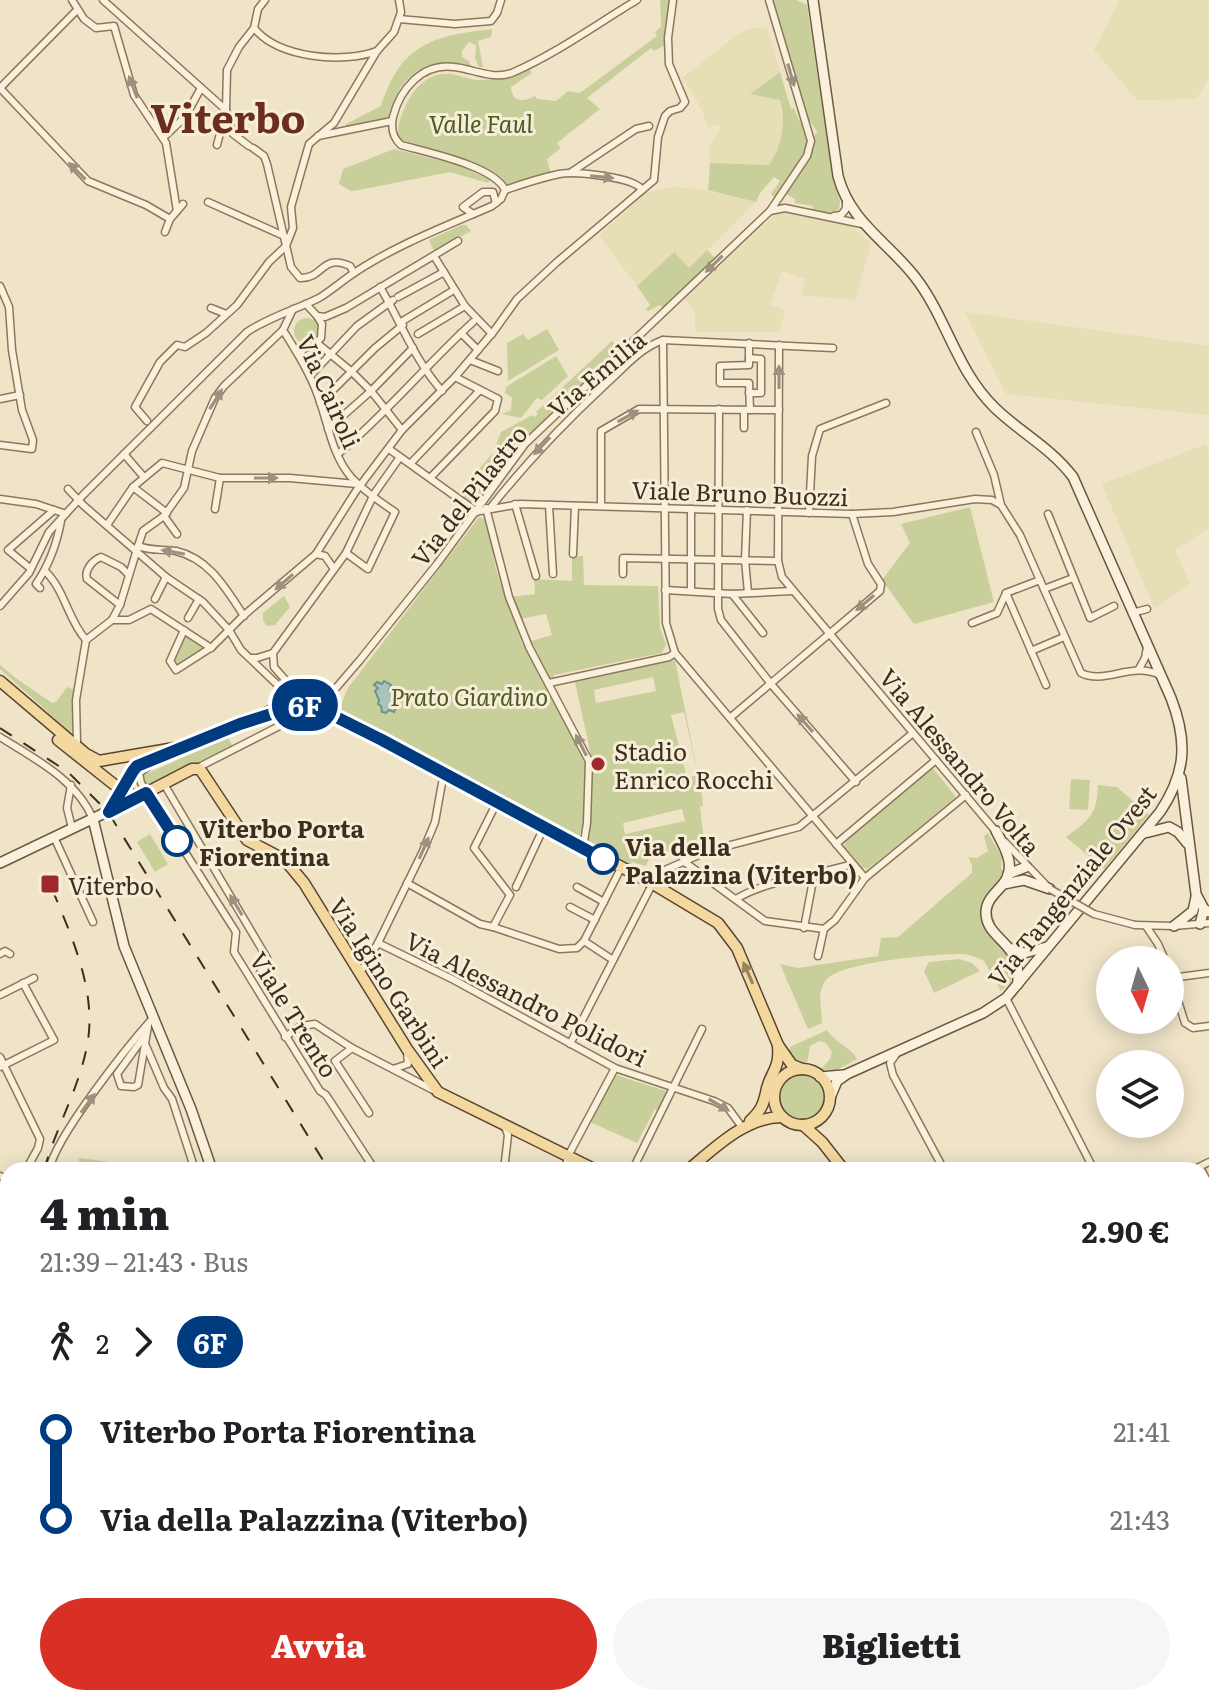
<!DOCTYPE html>
<html lang="it">
<meta charset="utf-8">
<style>
:root{--surface:#fff;--page:#f6f6f6;--text:#202124;--muted:#757577;--accent:#d93025}
body{margin:0;font-family:Literata,serif;background:var(--page);color:var(--text);height:100vh;display:flex;flex-direction:column;font-size:30px;white-space:nowrap}
*{box-sizing:border-box;margin:0}
p{font-size:26px;color:var(--muted)}
.icon{flex:none;width:44px;height:44px;fill:none;stroke:currentColor;stroke-width:2;stroke-linecap:round;stroke-linejoin:round}
.map{position:relative;flex:1;overflow:hidden}
.drawer{position:absolute;left:0px;top:1162px;width:1210px;height:544px;display:flex;flex-direction:column;background:var(--surface);border-radius:24px 24px 0 0;box-shadow:0 4px 20px #0003}
.drawer>*{flex:none}
.badge{padding:0 16px;border-radius:26px;font-size:28px;line-height:52px}
.needle{width:52px;rotate:175deg}
.controls{position:absolute;left:1096px;top:946px;display:grid;gap:16px}
.controls a{display:grid;place-items:center;width:88px;height:88px;border-radius:50%;background:var(--surface);box-shadow:0 4px 20px #0003;font-size:40px}
.map>.badge{position:absolute;translate:-50% -50%;box-shadow:0 0 0 4px #fff}
.legs{display:flex;align-items:center;gap:12px;height:88px;padding:0 40px;font-size:26px}
.legs p{margin-inline-start:auto}
.summary{display:flex;align-items:center;justify-content:space-between;height:136px;padding:0 40px}
h1{font-size:44px;font-weight:800;line-height:60px}
.primary-button{display:flex;gap:16px;margin-top:auto;padding:16px 40px}
.primary-button a{flex:1;height:92px;border-radius:48px;background:var(--accent);color:#fff;font-size:32px;font-weight:800;line-height:92px;text-align:center}
.primary-button a+a{background:var(--page);color:var(--text)}
ul{padding:0 40px;list-style:none}
li{display:flex;align-items:center;gap:28px;height:88px;font-size:30px}
li i{display:grid;place-items:center;width:12px;height:100%;margin:0 10px;background:currentColor}
li i::after{content:'';width:20px;height:20px;margin:-10px;border:6px solid;border-radius:50%;background:var(--surface)}
li p{margin-inline-start:auto}
li:first-child i{background:linear-gradient(#0000 50%,currentColor 0)}
li:last-child i{background:linear-gradient(currentColor 50%,#0000 0)}
.map>svg:first-child{display:block}
.farmland{fill:#e6deb5}
.green{fill:#c9cf9b;fill-rule:evenodd}
.cemetery{fill:#bfc49a}
.water{fill:#a9c4bc;stroke:#6f938a;stroke-width:2}
.lines{fill:none;stroke-linecap:round;stroke-linejoin:round}
.minor-casing{stroke:#8d765c;stroke-width:9}
.tertiary-casing{stroke:#8d765c;stroke-width:11}
.secondary-casing{stroke:#6f573f;stroke-width:12}
.primary-casing{stroke:#5b4430;stroke-width:13}
.trunk-casing{stroke:#5b4430;stroke-width:14}
.minor{stroke:#faf1dc;stroke-width:6}
.tertiary{stroke:#faf1dc;stroke-width:8}
.secondary{stroke:#faf1dc;stroke-width:9}
.primary{stroke:#f3d9a0;stroke-width:10}
.trunk{stroke:#eabe7c;stroke-width:11}
.rail{stroke:#3d2e20;stroke-width:2;stroke-dasharray:14 14;stroke-linecap:butt}
.minor-bridge-casing{stroke:#8d765c;stroke-width:9;stroke-linecap:butt}
.secondary-bridge-casing{stroke:#6f573f;stroke-width:12;stroke-linecap:butt}
.minor-bridge{stroke:#faf1dc;stroke-width:6}
.secondary-bridge{stroke:#faf1dc;stroke-width:9}
.oneway{fill:#9c907e}
.oneway2{fill:#988460}
.line-1-casing{stroke:#fff;stroke-width:18}
.line-1{stroke:#003b80;stroke-width:12}
.poi-dot{fill:#9e2a2b;stroke:#f7eed8;stroke-width:3}
.stop-1-dot{fill:#fff;stroke:#003b80;stroke-width:4}
.labels{text-anchor:middle;dominant-baseline:central;stroke-width:6;stroke-linejoin:round;paint-order:stroke}
.park-label{font-size:24px;font-style:italic;fill:#4d5a26;stroke:#f7eed8}
.street-label{font-size:24px;fill:#3d2e20;stroke:#f7eed8}
.poi-label{font-size:24px;fill:#3d2e20;stroke:#f7eed8;text-anchor:start}
.stop-label{font-size:24px;font-weight:bold;fill:#3d2e20;stroke:#f7eed8;text-anchor:start}
.town-label{font-size:40px;font-weight:bold;fill:#6b2e1e;stroke:#f7eed8}
</style>
<div class="map">
<svg width="1209" height="1706" viewBox="0 0 1209 1706">
<rect width="100%" height="100%" fill="#f0e4c8"/>
<g class="farmland">
<path d="M1119 0H1209V78L1196 99 1137 100 1094 50Z"/>
<path d="M767 27 780 72 751 94 780 100 783 133 777 153 769 165 710 163V146L721 127 713 124 709 129 700 106 682 78 738 34 749 29Z"/>
<path d="M676 187 708 190 756 202 689 268 673 252 637 286 599 236 647 192Z"/>
<path d="M785 212 851 225 871 244 855 300 801 295 805 279 782 271 770 304 785 311 779 332H695V312L684 298 775 215Z"/>
<path d="M965 312 1209 346V415L1006 394Z"/>
<path d="M1206 444 1209 455V528L1175 550 1190 583 1154 608 1102 484Z"/>
</g>
<g class="green">
<path d="M660 0H670L665 45 654 51 651 48 587 98 600 109 557 143 561 148 547 159 551 174 508 186C493 157 425 156 399 139 396 129 400 119 404 109 413 89 427 72 451 74 459 75 468 79 476 80 495 80 511 78 529 68L532 73 511 87C512 103 524 102 535 96L537 99 556 101 568 91 580 93 657 36 655 32 661 27Z"/>
<path d="M772 0H796L807 5 833 179C836 190 846 205 835 213L812 211 813 206 795 203V199L784 193 809 158 815 134 818 133 805 114Z"/>
<path d="M492 29 491 37 478 41 483 67H479L475 58 476 45 469 42 462 51V57L469 61 472 69C443 59 415 63 398 92 394 100 393 109 389 117L345 128 346 124 381 106C401 44 432 36 492 29Z"/>
<path d="M780 72 791 109 794 108C797 118 803 125 807 136 812 156 786 182 775 198L771 194 780 181 774 177 760 193 756 202 708 190 710 163 769 165C782 146 786 124 780 100L750 94Z"/>
<path d="M394 149 459 165 490 180 488 183 450 172 359 190 351 191 339 184 343 169Z"/>
<path d="M461 225H466L471 231 434 251 429 240Z"/>
<path d="M707 250 715 258 664 308 660 305 648 311 646 309 650 305 637 286 674 252 689 268Z"/>
<circle cx="307" cy="331" r="13"/>
<path d="M547 329 559 350 508 381 507 343 523 334 528 340Z"/>
<path d="M612 341 621 350 528 436 476 506 459 493 491 455 498 453 495 448 501 432 532 415 534 417 538 414 536 412Z"/>
<path d="M556 356 568 376 542 400 537 398 521 418 502 414 511 410 512 398 505 393 506 387Z"/>
<path d="M970 507 994 602 914 624 882 580 910 543 901 524Z"/>
<path d="M479 517 487 520 496 570 522 644 537 665 585 761 584 822 578 839 338 712 348 688Z"/>
<path d="M572 556H583L584 585 658 586 660 628 666 644 662 653 554 675V679H550L531 641 552 635 546 614 520 619 510 597 535 594 534 579 572 581Z"/>
<path d="M284 596 290 607 275 625 267 626 263 621V613Z"/>
<path d="M185 634 205 648 176 666 173 661Z"/>
<path d="M675 660 701 789 703 806 700 807 704 841 649 859 646 866 632 862 630 865 589 843 590 751 575 682ZM653 677 656 691 596 703 594 690ZM684 712 698 775 687 778 671 715ZM682 809 685 821 625 834 623 823Z"/>
<path d="M0 665 17 679 52 703 57 701 67 687 75 690 72 699 73 731 70 732 0 669Z"/>
<path d="M228 737 232 746 153 784H147L144 780V775Z"/>
<path d="M932 767 956 797 868 869 863 868 844 846 845 841Z"/>
<path d="M1071 779 1090 780 1088 810 1069 809Z"/>
<path d="M1098 785 1117 787 1149 815 1104 869 1066 837C1089 820 1097 815 1098 785Z"/>
<path d="M988 833 1002 857 1001 868 1004 872C992 889 973 910 987 932 994 943 1005 951 1011 963L1013 970 1011 982 1001 991 984 961C976 957 969 954 960 954 935 954 840 962 826 980 816 993 822 1008 822 1023L808 1029 780 964 798 968 878 956 881 938 898 937 972 873V865L968 857 977 858 988 851 984 836Z"/>
<path d="M150 834 168 864 155 872 137 842Z"/>
<path d="M959 959 972 963 980 971 934 993 924 971 929 962Z"/>
<path d="M827 1030C835 1043 851 1047 857 1059L833 1072 821 1069 830 1059 832 1052 826 1043 819 1041 810 1046 807 1063C797 1062 787 1059 790 1047Z"/>
<circle cx="801" cy="1097" r="23"/>
<path d="M616 1075 666 1091 667 1097 660 1111 655 1109 637 1143 590 1122Z"/>
<path d="M79 1158 170 1170H80Z"/>
</g>
<path class="cemetery" d="M1202 1438 1209 1439V1706H1159L1157 1698H1202Z"/>
<path class="water" d="M384 681 391 685 389 689 393 691V705L396 708 394 712 389 710 386 713 382 712 381 706 378 704 379 700 375 691 378 688 374 685 377 682 382 684Z"/>
<g class="lines">
<g class="minor-casing">
<g id="minor">
<path d="M72 0 84 19 96 28 114 26 134 95 166 143 177 211"/>
<path d="M103 0 226 110"/>
<path d="M769 0 811 141 807 156 770 211 785 208 862 224"/>
<path d="M399 19 455 24 491 21 497 13 501 0"/>
<path d="M254 28C278 58 343 64 377 51"/>
<path d="M0 88 88 181 146 205 170 219"/>
<path d="M0 88 77 10"/>
<path d="M227 113 233 134 249 146"/>
<path d="M318 136 392 121"/>
<path d="M163 138 185 117 201 88"/>
<path d="M217 145 226 110 227 70 239 47 254 28 258 9 265 0"/>
<path d="M253 148 264 156 267 164 291 267 300 278C324 279 321 253 350 266L354 273"/>
<path d="M570 173 636 129 649 126"/>
<path d="M505 190C495 166 425 152 401 145 392 137 391 128 393 117 400 89 422 63 454 67 474 69 494 81 514 72 557 53 597 24 637 0"/>
<path d="M505 190C522 184 541 178 559 174 575 171 635 177 642 190"/>
<path d="M208 202 284 236"/>
<path d="M473 214 463 207 483 192H493L496 203"/>
<path d="M834 216 841 215 846 209V199"/>
<path d="M165 232 170 219 183 204"/>
<path d="M434 256 465 306 492 334"/>
<path d="M0 286 9 307 12 350 22 410 33 440 32 449 0 445"/>
<path d="M380 287C401 322 415 361 442 391"/>
<path d="M398 297 444 272"/>
<path d="M306 304 317 316 325 317 346 308 458 241"/>
<path d="M211 308 226 314"/>
<path d="M293 309 283 330C296 351 310 373 318 396 328 423 332 455 351 477 364 491 380 502 395 512L368 569 346 553"/>
<path d="M401 322 454 290"/>
<path d="M461 333 478 350"/>
<path d="M418 334 465 306"/>
<path d="M663 340 666 623 675 653 865 878"/>
<path d="M317 343 352 372"/>
<path d="M749 343V365L720 366V383H749L750 410"/>
<path d="M779 345 778 561 782 577 998 834"/>
<path d="M301 358 302 349 313 346 321 338 322 324 317 316"/>
<path d="M749 358 761 359V393H749"/>
<path d="M470 360 498 371"/>
<path d="M355 375 371 391 402 430"/>
<path d="M310 376 357 326 393 300"/>
<path d="M0 399 20 395"/>
<path d="M320 403 375 348 403 325"/>
<path d="M719 409 718 609 721 620 771 684 856 782"/>
<path d="M147 421 135 407 160 362 177 345 185 347 206 333 237 305 269 262 286 246 293 228 291 207 309 144 334 123 377 51 394 32 401 12 399 0"/>
<path d="M744 428V410"/>
<path d="M328 429 371 391 413 348"/>
<path d="M976 432 994 475 1001 505"/>
<path d="M389 449 477 512"/>
<path d="M124 454 143 476"/>
<path d="M338 454C386 414 426 365 473 322"/>
<path d="M400 457 374 494 346 553 273 653 274 667 303 700 323 695 336 688 360 660 437 564 525 444 770 211"/>
<path d="M411 463 480 390"/>
<path d="M430 478 495 411 498 399 455 377"/>
<path d="M133 487 167 513"/>
<path d="M68 489 83 505 166 577 203 602 229 630 241 650 285 692 284 701 260 714"/>
<path d="M0 499 36 504 66 514"/>
<path d="M515 504 536 576"/>
<path d="M549 505 553 574"/>
<path d="M601 506V431L639 409 779 410"/>
<path d="M491 507C526 463 563 424 605 385 623 369 640 348 663 340L833 348"/>
<path d="M486 508 509 597 529 647 589 761 587 823 583 848"/>
<path d="M215 509 220 478"/>
<path d="M691 509V591"/>
<path d="M747 510 745 560 748 593"/>
<path d="M480 511 520 504 852 514 893 512 975 499 992 500 1001 505 1020 535 1081 673C1105 685 1132 661 1160 675"/>
<path d="M809 513 812 456 820 429 886 403"/>
<path d="M1048 514 1090 618 1114 606"/>
<path d="M164 516 177 534"/>
<path d="M107 525 133 487 162 463 220 478H290L357 484"/>
<path d="M138 546 143 531 164 516 184 488 192 451 215 398 224 386 283 330"/>
<path d="M316 554 325 556 334 569"/>
<path d="M573 554 575 506"/>
<path d="M31 569 8 550 54 510"/>
<path d="M45 571C65 590 68 620 86 640"/>
<path d="M623 574V558L778 561"/>
<path d="M40 588 36 584C49 565 57 543 61 521"/>
<path d="M1044 589 1073 578"/>
<path d="M665 590 732 594 792 591"/>
<path d="M1006 593 1046 685"/>
<path d="M732 594 763 633"/>
<path d="M155 599 166 577"/>
<path d="M120 605 87 579C84 570 93 560 101 557L121 567 129 575"/>
<path d="M0 606 29 573 49 532 84 494 247 332C269 317 295 310 319 298 332 290 342 281 354 273 396 245 446 226 492 206L501 199 505 190"/>
<path d="M1132 613 1147 609"/>
<path d="M188 618 199 599"/>
<path d="M112 620H129L151 609 211 648"/>
<path d="M972 623 997 613 1006 593 1040 580"/>
<path d="M184 630 170 661 176 670 212 647 243 616 316 554 356 491 402 430 455 377 494 331 517 299 557 262 654 180 658 137 665 116 670 111 680 108 685 102 669 64 668 38 673 0"/>
<path d="M1031 651 1064 637"/>
<path d="M250 658H257L273 653"/>
<path d="M1139 669 1145 658 1147 647"/>
<path d="M549 683 669 657 675 653"/>
<path d="M731 717 880 591 881 584 868 564 852 514"/>
<path d="M0 737C35 759 77 780 93 819"/>
<path d="M77 744 76 700 86 640 112 620 120 605 138 546C150 551 163 549 176 551 210 559 226 589 244 616"/>
<path d="M152 764 139 773 141 783 236 932 234 952 320 1091 326 1095 375 1170"/>
<path d="M200 769 201 766 303 714H322"/>
<path d="M164 784 267 958 260 973"/>
<path d="M71 785 67 808 72 828"/>
<path d="M54 837 93 922"/>
<path d="M1005 842 1047 886"/>
<path d="M836 844 936 760"/>
<path d="M683 861 765 921 824 929 835 920 865 878 966 795"/>
<path d="M407 883 480 924 493 927 510 895 474 848 497 802"/>
<path d="M516 887 544 827"/>
<path d="M577 887 604 902"/>
<path d="M736 899C767 880 816 875 852 864"/>
<path d="M570 907 595 920"/>
<path d="M1135 925 1174 926 1209 923"/>
<path d="M1146 926 1158 944 1165 960"/>
<path d="M493 927 559 949 577 948 584 941"/>
<path d="M804 928 814 875"/>
<path d="M378 943 454 980 615 1068 714 1101 728 1108 742 1127"/>
<path d="M0 954 5 951 10 954"/>
<path d="M818 956 824 929"/>
<path d="M613 960 584 941 621 868"/>
<path d="M360 973 378 943 423 851 435 822 444 772"/>
<path d="M1170 975 1185 1023 1193 1028 1209 1026"/>
<path d="M1171 978 1209 973"/>
<path d="M0 995 34 978"/>
<path d="M1006 998 1094 1170"/>
<path d="M146 1034 117 1074 121 1086 134 1087 138 1085 148 1026"/>
<path d="M285 1037 301 1026 315 1024 352 1048 433 1090"/>
<path d="M570 1044 658 873 708 851 799 827 913 733"/>
<path d="M146 1046 164 1088 172 1099 195 1170"/>
<path d="M352 1048 335 1061 369 1113"/>
<path d="M897 1053 890 1063 893 1075 944 1170"/>
<path d="M0 1057 40 1139 38 1148 26 1170"/>
<path d="M0 1067 54 1040 23 983"/>
<path d="M393 1069 408 1064 407 1052"/>
<path d="M633 1169 702 1029"/>
<path d="M49 1170C56 1136 127 1047 152 1019"/>
<path d="M504 1170 508 1135 505 1127"/>
<path d="M565 1170 568 1156 615 1068"/>
<path d="M1193 1170 1209 1162"/>
<path d="M1202 1171 1209 1185"/>
<path d="M0 1176 8 1180"/>
<path d="M1202 1201 1209 1198"/>
<path d="M0 1252 8 1240"/>
<path d="M0 1333 2 1315 8 1294"/>
<path d="M612 1698V1706"/>
<path d="M924 1698 926 1706"/>
<path d="M780 1706 849 1698"/>
</g>
</g>
<g class="tertiary-casing">
<path id="tertiary" d="M794 1698 797 1706"/>
</g>
<g class="secondary-casing">
<g id="secondary">
<path d="M813 0 838 176C850 222 888 242 915 277 947 318 956 370 995 408 1021 433 1051 448 1073 477L1171 698C1188 742 1186 773 1160 812L1006 998 983 1013 847 1074 837 1081 830 1098"/>
<path d="M1181 778 1196 894 1204 909 1209 912"/>
<path d="M109 812 137 766 177 751"/>
<path d="M93 819 124 946 191 1109 212 1170"/>
<path d="M996 831C1005 848 1017 867 1003 884 996 893 987 899 986 911 985 931 1003 938 1012 953 1018 962 1018 973 1018 984"/>
<path d="M1145 833 1169 827 1178 832 1187 843"/>
<path d="M0 863 138 797"/>
<path d="M1008 874 1026 867"/>
<path d="M1004 884 1024 880 1050 889"/>
<path d="M1200 924 1204 909"/>
<path d="M1174 926 1193 911 1196 897"/>
<path d="M1009 948 1024 953 1047 947"/>
<path d="M820 1077 843 1075"/>
</g>
</g>
<g class="primary-casing">
<g id="primary">
<path d="M0 681 86 754 99 761 192 745 240 724 287 709 303 700 305 705 324 711 444 772 653 884 718 923 737 948 778 1045 792 1065 802 1069"/>
<path d="M58 740 121 790 138 797 192 769H200L247 840 285 860 304 883 407 1049 438 1092 596 1170"/>
<circle cx="802" cy="1097" r="28"/>
<path d="M750 1121C762 1110 764 1103 767 1088 772 1070 780 1069 778 1045"/>
<path d="M803 1125 822 1142 844 1170"/>
<path d="M688 1170C715 1148 745 1117 782 1117"/>
<path d="M1202 1360 1209 1363"/>
<path d="M1076 1698 1078 1706"/>
<path d="M1083 1698 1087 1706"/>
</g>
</g>
<g class="trunk-casing">
<g id="trunk">
<path d="M1202 1381 1209 1382"/>
<path d="M1202 1404 1209 1403"/>
<path d="M386 1706 401 1698"/>
</g>
</g>
<use href="#minor" class="minor"/>
<use href="#tertiary" class="tertiary"/>
<use href="#secondary" class="secondary"/>
<use href="#primary" class="primary"/>
<use href="#trunk" class="trunk"/>
<g class="rail">
<path d="M0 728 68 772 108 812 329 1170"/>
<path d="M44 1170C56 1128 79 1088 87 1046 98 991 70 933 50 884"/>
<path d="M0 1516 8 1437"/>
<path d="M495 1698V1706"/>
</g>
<g class="minor-bridge-casing">
<path id="minor-bridge" d="M1050 889 1094 914 1135 925"/>
</g>
<g class="secondary-bridge-casing">
<path id="secondary-bridge" d="M408 1698 411 1706"/>
</g>
<use href="#minor-bridge" class="minor-bridge"/>
<use href="#secondary-bridge" class="secondary-bridge"/>
</g>
<defs><path id="oneway-solid" d="M-6-.8H1V-3.2L6.5 0L1 3.2V.8H-6Z" transform="scale(2)"/></defs>
<g class="oneway">
<use href="#oneway-solid" transform="translate(791 75) rotate(74)"/>
<use href="#oneway-solid" transform="translate(133 87) rotate(-111)"/>
<use href="#oneway-solid" transform="translate(77 171) rotate(-135)"/>
<use href="#oneway-solid" transform="translate(602 177) rotate(6)"/>
<use href="#oneway-solid" transform="translate(714 264) rotate(136)"/>
<use href="#oneway-solid" transform="translate(779 377) rotate(-90)"/>
<use href="#oneway-solid" transform="translate(216 399) rotate(-58)"/>
<use href="#oneway-solid" transform="translate(628 416) rotate(-29)"/>
<use href="#oneway-solid" transform="translate(542 446) rotate(133)"/>
<use href="#oneway-solid" transform="translate(266 478)"/>
<use href="#oneway-solid" transform="translate(173 552) rotate(-170)"/>
<use href="#oneway-solid" transform="translate(284 582) rotate(139)"/>
<use href="#oneway-solid" transform="translate(865 603) rotate(140)"/>
<use href="#oneway-solid" transform="translate(805 723) rotate(-131)"/>
<use href="#oneway-solid" transform="translate(581 745) rotate(-117)"/>
<use href="#oneway-solid" transform="translate(424 848) rotate(-66)"/>
<use href="#oneway-solid" transform="translate(236 905) rotate(-121)"/>
<use href="#oneway-solid" transform="translate(88 1103) rotate(-54)"/>
<use href="#oneway-solid" transform="translate(719 1105) rotate(30)"/>
</g>
<use class="oneway2" href="#oneway-solid" transform="translate(748 973) rotate(-114)"/>
<g class="lines">
<g class="line-1-casing">
<path id="line-1" d="M177 841 146 793 109 812 133 771 137 766 240 724 287 709 303 700 305 705 324 711 382 740 603 859"/>
</g>
<use href="#line-1" class="line-1"/>
</g>
<g class="poi-dot">
<circle cx="598" cy="764" r="8"/>
<rect x="40" y="874" width="20" height="20" rx="4"/>
</g>
<g class="stop-1-dot">
<circle cx="177" cy="841" r="14"/>
<circle cx="603" cy="859" r="14"/>
</g>
<g class="labels">
<g class="park-label">
<text x="481" y="122">Valle Faul</text>
<text x="469" y="695">Prato Giardino</text>
</g>
<g class="street-label">
<text transform="translate(596 373) rotate(-40)">Via Emilia</text>
<text transform="translate(330 391) rotate(66)">Via Cairoli</text>
<text transform="translate(740 492) rotate(2)">Viale Bruno Buozzi</text>
<text transform="translate(468 495) rotate(-52)">Via del Pilastro</text>
<text transform="translate(961 761) rotate(50)">Via Alessandro Volta</text>
<text transform="translate(1071 885) rotate(-51)">Via Tangenziale Ovest</text>
<text transform="translate(390 982) rotate(57)">Via Igino Garbini</text>
<text transform="translate(527 998) rotate(27)">Via Alessandro Polidori</text>
<text transform="translate(295 1014) rotate(58)">Viale Trento</text>
</g>
<g class="poi-label">
<text x="614" y="750">Stadio<tspan x="614" dy="28">Enrico Rocchi</tspan></text>
<text x="68" y="884">Viterbo</text>
</g>
<g class="stop-label">
<text x="199" y="827">Viterbo Porta<tspan x="199" dy="28">Fiorentina</tspan></text>
<text x="625" y="845">Via della<tspan x="625" dy="28">Palazzina (Viterbo)</tspan></text>
</g>
<g class="town-label">
<text x="228" y="115">Viterbo</text>
</g>
</g>
</svg>
<div class="controls">
<a><svg class="needle" viewBox="-14 -14 28 28"><path d="M0-13l5 13h-10z" fill="#e53935"/><path d="M0 13l5-13h-10z" fill="#757577"/></svg></a>
<a><svg class="icon" aria-label="layers" viewBox="0 0 24 24"><path d="M12 4l9 5-9 5-9-5zM3 14l9 5 9-5"/></svg></a>
</div>
<b class="badge" style="left:305px;top:705px;background:#003b80;color:#fff">6F</b>
<section class="drawer">
<div class="summary"><div><h1>4 min</h1><p>21:39 – 21:43 · Bus</p></div><b>2.90 €</b></div>
<div class="legs"><svg class="icon" aria-label="walk" viewBox="0 0 24 24"><circle cx="13" cy="4" r="2"/><path d="M13 8l-2 6 4 7M11 14l-3 7M7 12l3-4h3l4 4"/></svg>2<svg class="icon" aria-label="forward" viewBox="0 0 24 24"><path d="M9 5l7 7-7 7"/></svg><b class="badge" style="background:#003b80;color:#fff">6F</b></div>
<ul>
<li><i style="color:#003b80"></i><b>Viterbo Porta Fiorentina</b><p>21:41</p></li>
<li><i style="color:#003b80"></i><b>Via della Palazzina (Viterbo)</b><p>21:43</p></li>
</ul>
<div class="primary-button"><a>Avvia</a><a>Biglietti</a></div>
</section>
</div>
